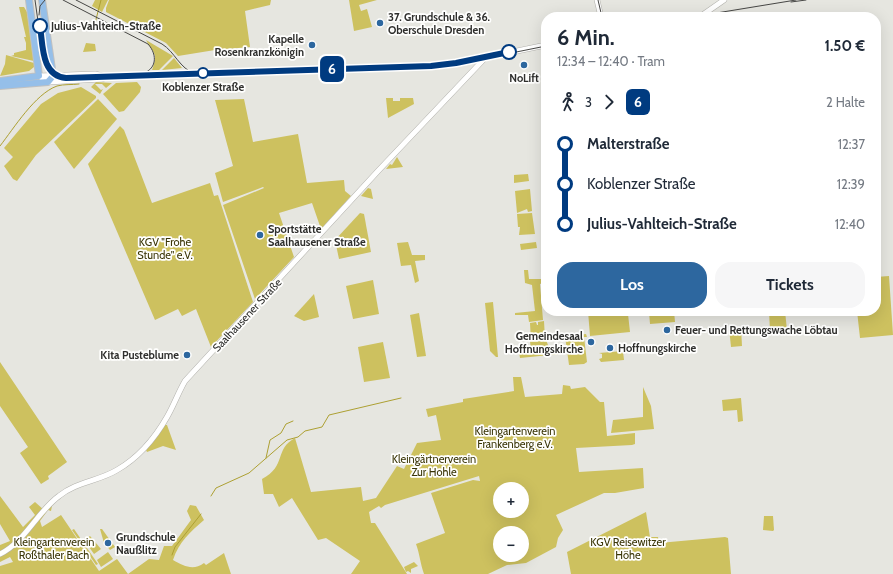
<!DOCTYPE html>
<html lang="de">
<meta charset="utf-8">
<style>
:root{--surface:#fff;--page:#f6f6f7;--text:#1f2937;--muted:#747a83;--accent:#2d679f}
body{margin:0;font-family:Cabin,sans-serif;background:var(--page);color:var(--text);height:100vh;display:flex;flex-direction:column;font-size:15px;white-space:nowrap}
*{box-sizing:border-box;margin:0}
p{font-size:13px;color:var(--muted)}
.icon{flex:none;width:22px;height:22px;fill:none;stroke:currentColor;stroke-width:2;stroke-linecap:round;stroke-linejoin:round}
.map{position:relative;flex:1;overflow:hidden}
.drawer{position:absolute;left:541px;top:12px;width:340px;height:304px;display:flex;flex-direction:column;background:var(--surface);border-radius:16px;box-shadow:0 4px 16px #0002}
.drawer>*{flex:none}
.badge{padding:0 8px;border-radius:6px;font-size:14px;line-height:26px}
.controls{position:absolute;left:493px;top:482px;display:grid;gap:8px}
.controls a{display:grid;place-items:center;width:36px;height:36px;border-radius:50%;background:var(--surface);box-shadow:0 4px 16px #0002;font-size:20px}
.map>.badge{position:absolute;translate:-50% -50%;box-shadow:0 0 0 2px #fff}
.legs{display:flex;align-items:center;gap:6px;height:44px;padding:0 16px;font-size:13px}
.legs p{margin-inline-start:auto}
.headline{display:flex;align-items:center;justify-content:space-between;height:68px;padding:0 16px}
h1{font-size:22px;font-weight:800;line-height:30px}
.action{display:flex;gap:8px;margin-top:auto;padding:8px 16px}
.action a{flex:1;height:46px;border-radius:16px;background:var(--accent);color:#fff;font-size:16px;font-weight:800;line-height:46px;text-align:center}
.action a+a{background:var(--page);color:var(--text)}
ul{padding:0 16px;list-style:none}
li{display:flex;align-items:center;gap:14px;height:40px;font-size:15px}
li i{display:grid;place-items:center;width:6px;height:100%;margin:0 5px;background:currentColor}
li i::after{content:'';width:10px;height:10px;margin:-5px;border:3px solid;border-radius:50%;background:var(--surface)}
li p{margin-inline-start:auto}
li:first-child i{background:linear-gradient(#0000 50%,currentColor 0)}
li:last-child i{background:linear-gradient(currentColor 50%,#0000 0)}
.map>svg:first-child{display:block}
.green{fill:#cdc15f;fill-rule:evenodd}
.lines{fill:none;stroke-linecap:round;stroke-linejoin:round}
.stream{stroke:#ada032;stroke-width:1}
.minor-casing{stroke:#b2b1ac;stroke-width:6}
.major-casing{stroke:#c1c1c0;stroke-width:8}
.minor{stroke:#fff;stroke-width:5}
.major{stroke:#95bfe9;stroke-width:6}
.tram{stroke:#474745;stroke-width:1}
.line-1-casing{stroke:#fff;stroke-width:9}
.line-1{stroke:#003b80;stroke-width:6}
.poi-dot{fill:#2d679f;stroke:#fffffe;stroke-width:1.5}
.stop-1-dot{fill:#fff;stroke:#003b80;stroke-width:2}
.labels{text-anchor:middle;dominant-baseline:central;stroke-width:3.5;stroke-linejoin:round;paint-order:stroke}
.poi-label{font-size:11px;font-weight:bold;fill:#2f2f2d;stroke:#fffffe;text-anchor:start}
.stop-label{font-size:11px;font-weight:bold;fill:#2f2f2d;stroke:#fffffe;text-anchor:start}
.park-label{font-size:11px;fill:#3a3506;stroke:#fffffe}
.street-label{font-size:11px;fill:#2f2f2d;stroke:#fffffe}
</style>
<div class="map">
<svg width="893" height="574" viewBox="0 0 893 574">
<rect width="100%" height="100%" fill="#e6e6e0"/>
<g class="green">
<path d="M95 0H108L102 12 92 6Z"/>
<path d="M109 0H271L270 5 245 11 250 47 215 50 178 56 166 43 106 12V8Z"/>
<path d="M349 0H377L359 5 361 11 367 9 372 27 354 31Z"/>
<path d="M19 7H24L27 12 34 61 11 56 14 55V53L26 50V43L24 37H26Z"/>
<path d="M146 40 173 56 159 70H152C159 53 153 53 146 40Z"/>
<path d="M86 43 95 44 96 51 83 52Z"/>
<path d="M6 55 34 63V67L29 71 0 76 5 64Z"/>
<path d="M174 58 182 68 162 70Z"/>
<path d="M96 82 112 83 106 88 102 84H95L101 90 103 89 100 94 91 87Z"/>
<path d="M137 82 141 87 140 92 124 111 119 112 103 94 116 83Z"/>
<path d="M81 87 96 96V98L36 155 17 181 13 179 4 166 13 157 4 148 41 104 58 93Z"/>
<path d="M386 98H393V101H400V98H413L414 104 388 118Z"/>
<path d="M98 99 117 119 74 169 54 142Z"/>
<path d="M244 99 253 142 298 134 307 183 344 180 345 191 351 196 321 229 312 203 279 213 294 257 255 299 223 205 264 188 263 187 223 202 215 173 233 166 215 100Z"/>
<path d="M120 126 124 130 152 203 210 183 214 196 218 195 253 302 211 347 196 309 182 316 178 309 155 320 88 164Z"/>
<path d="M397 157 403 167 386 169 390 164 392 165Z"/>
<path d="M528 174 529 181 514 183V175Z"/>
<path d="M368 188 371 189 373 199 361 196Z"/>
<path d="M530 189 532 211 528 212 527 209 517 213 515 191Z"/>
<path d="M360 213 364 214 371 252 339 259 335 240Z"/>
<path d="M532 213 535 234 519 235 520 227H518L517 214Z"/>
<path d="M408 242 412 255H425V260L415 261 419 281 415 283 411 265 401 266 397 243Z"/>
<path d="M536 242 537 248 521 250 520 244Z"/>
<path d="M524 270H528L529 279H543V283L540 284 543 320 529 322 528 315H515V313L535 311 532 285 525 283Z"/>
<path d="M889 276 893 335 860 338 857 311H876V277Z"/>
<path d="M373 280 379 314 353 319 346 286Z"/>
<path d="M314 294 319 317 304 321 294 316Z"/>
<path d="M493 302 498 357H496L490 351 485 303Z"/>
<path d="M588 311H649L628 314 630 332 590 336Z"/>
<path d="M674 311 675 322 650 324 649 312Z"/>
<path d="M769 311H785L787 330 770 331Z"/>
<path d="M419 313 426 356 417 357 410 315Z"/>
<path d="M544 321 545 339 531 341 530 323 536 322 537 325H538V322Z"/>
<path d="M741 327 742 346 731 347 729 328Z"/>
<path d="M586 334 587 337H584L587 362 584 364 569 365 565 336Z"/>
<path d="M546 340 550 350 556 349V352L559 351 560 354 520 358 519 352 531 350 530 341Z"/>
<path d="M383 342 390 378 364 382 358 347Z"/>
<path d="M623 351 624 360 601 362 599 359 602 358V354L599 353Z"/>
<path d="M0 362 67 462 48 476 49 479 41 484 20 453 28 447 0 406Z"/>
<path d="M513 377H521L525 397 562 394 563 385 570 386 571 389 585 387 600 402H604L607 436 635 433V444L632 445 576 448 579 472 643 468 644 488 615 493H604L556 515 563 530 558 538 556 547 526 563 507 565 488 574H424C420 563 420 555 416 544L445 533 431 493 473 480 480 481 479 476 385 505 381 508 379 506 369 512 371 523H375L407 574H351L360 561 326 538 318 540 292 498 279 507 273 494H264L262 479C287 466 274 449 295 438L311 492 361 487 363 501 376 498 397 466 404 469 417 443 441 440 436 415 428 417 426 409 463 402V399L514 391ZM500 489H522V511H500ZM500 533H522V555H500Z"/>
<path d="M643 387 651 406 654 429 611 433 613 420 643 417Z"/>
<path d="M741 398 743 421 738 422 737 410 723 411 722 400Z"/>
<path d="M164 425H167L176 450 163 446 147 452 146 450Z"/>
<path d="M0 496 23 527 35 515 29 507 35 502 44 510 53 501 51 511 48 510 40 521 42 527 61 515 99 571 117 559 128 574 149 559 159 560 164 546H172L191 520 187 511 190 505 196 506 204 520C190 532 179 542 173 560 184 566 193 571 204 563L206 565 224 553 231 574H0V566L13 562 10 557 0 562V545L10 541 0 524Z"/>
<path d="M646 512 650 537H658L659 543 725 537 728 538 731 574H571L567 552Z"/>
<path d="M764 516H773L774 530 773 531 763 530Z"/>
<path d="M74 529 98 564 96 565 72 530Z"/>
<path d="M100 529H102L115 547 110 550 104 543Z"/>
<path d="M90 536 101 549 94 554 84 540Z"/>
<path d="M108 552 113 559 101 567 97 560Z"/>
<path d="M414 562 418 566 411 569V573L408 571 406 572 404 567Z"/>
</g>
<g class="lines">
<g class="stream">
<path d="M93 31 101 0"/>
<path d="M0 146C14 128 35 94 57 86 64 84 72 85 79 84"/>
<path d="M266 458 270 440 281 433 286 424 293 421"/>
<path d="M211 496 216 488 249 473 287 440 298 437 305 431 322 427 329 415 401 398"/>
<path d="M172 555 175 547 201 514"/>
</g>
<g class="minor-casing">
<g id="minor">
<path d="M597 0 601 17"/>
<path d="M697 17 701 16 724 0"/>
<path d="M39 76 48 82 101 79 108 77 431 66 449 65 546 45"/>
<path d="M39 76 95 74 107 77"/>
<path d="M0 554C25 542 37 512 59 496 76 482 99 481 117 470 138 458 155 438 167 417 174 405 178 393 185 381L378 171 485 58"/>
</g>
</g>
<g class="major-casing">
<g id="major">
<path d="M0 81 39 76 29 0"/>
<path d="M0 86 48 82 53 76 42 0"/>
</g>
</g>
<use href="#minor" class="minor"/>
<use href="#major" class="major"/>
<g class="tram">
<path d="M35 0 44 64 52 76 67 80 431 67 457 64 546 46"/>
<path d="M63 0 148 44C158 55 157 71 140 74"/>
<path d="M76 0 162 44C175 52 179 68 195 74"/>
<path d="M598 0 602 17"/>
<path d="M791 2 806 0"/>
<path d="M39 15 40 6 45 0"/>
<path d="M692 17 796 0"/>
</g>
</g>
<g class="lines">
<g class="line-1-casing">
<path id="line-1" d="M40 26C43 45 41 76 66 78L431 66 456 63 509 52"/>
</g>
<use href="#line-1" class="line-1"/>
</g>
<g class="poi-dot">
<circle cx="380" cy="23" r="4"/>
<circle cx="312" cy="45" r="4"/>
<circle cx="524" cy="65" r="4"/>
<circle cx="260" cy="235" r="4"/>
<circle cx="667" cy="330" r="4"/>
<circle cx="591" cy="342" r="4"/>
<circle cx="610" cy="348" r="4"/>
<circle cx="187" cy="355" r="4"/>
<circle cx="108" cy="543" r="4"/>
</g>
<g class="stop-1-dot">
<circle cx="40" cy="26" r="7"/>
<circle cx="509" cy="52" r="7"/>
<circle cx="203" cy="73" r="5"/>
</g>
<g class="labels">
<g class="poi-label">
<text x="388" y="17">37. Grundschule &amp; 36.<tspan x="388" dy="13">Oberschule Dresden</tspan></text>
<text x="304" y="39" text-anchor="end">Kapelle<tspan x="304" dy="13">Rosenkranzkönigin</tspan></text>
<text x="524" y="78" text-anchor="middle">NoLift</text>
<text x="268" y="229">Sportstätte<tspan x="268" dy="13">Saalhausener Straße</tspan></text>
<text x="675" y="330">Feuer- und Rettungswache Löbtau</text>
<text x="583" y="336" text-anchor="end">Gemeindesaal<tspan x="583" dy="13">Hoffnungskirche</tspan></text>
<text x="618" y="348">Hoffnungskirche</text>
<text x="179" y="355" text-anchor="end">Kita Pusteblume</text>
<text x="116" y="537">Grundschule<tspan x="116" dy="13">Naußlitz</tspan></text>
</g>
<g class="stop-label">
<text x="51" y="26">Julius-Vahlteich-Straße</text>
<text x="203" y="87" text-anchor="middle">Koblenzer Straße</text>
</g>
<g class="park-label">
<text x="165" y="242">KGV "Frohe<tspan x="165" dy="13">Stunde" e.V.</tspan></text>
<text x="515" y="431">Kleingartenverein<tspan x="515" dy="13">Frankenberg e.V.</tspan></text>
<text x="434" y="459">Kleingärtnerverein<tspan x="434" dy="13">Zur Hohle</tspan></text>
<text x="54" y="542">Kleingartenverein<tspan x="54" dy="13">Roßthaler Bach</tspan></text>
<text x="628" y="542">KGV Reisewitzer<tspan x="628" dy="13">Höhe</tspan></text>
</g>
<g class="street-label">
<text transform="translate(247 315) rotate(-47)">Saalhausener Straße</text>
</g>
</g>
</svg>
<div class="controls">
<a>+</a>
<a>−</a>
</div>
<b class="badge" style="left:332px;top:69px;background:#003b80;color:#fff">6</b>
<section class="drawer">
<div class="headline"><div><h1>6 Min.</h1><p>12:34 – 12:40 · Tram</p></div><b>1.50 €</b></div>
<div class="legs"><svg class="icon" aria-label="walk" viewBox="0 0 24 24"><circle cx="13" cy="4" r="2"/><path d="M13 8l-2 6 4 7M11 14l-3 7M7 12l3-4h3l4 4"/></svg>3<svg class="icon" aria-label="forward" viewBox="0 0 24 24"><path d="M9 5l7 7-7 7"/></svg><b class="badge" style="background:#003b80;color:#fff">6</b><p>2 Halte</p></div>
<ul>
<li><i style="color:#003b80"></i><b>Malterstraße</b><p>12:37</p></li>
<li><i style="color:#003b80"></i><span>Koblenzer Straße</span><p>12:39</p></li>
<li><i style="color:#003b80"></i><b>Julius-Vahlteich-Straße</b><p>12:40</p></li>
</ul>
<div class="action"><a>Los</a><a>Tickets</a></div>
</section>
</div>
